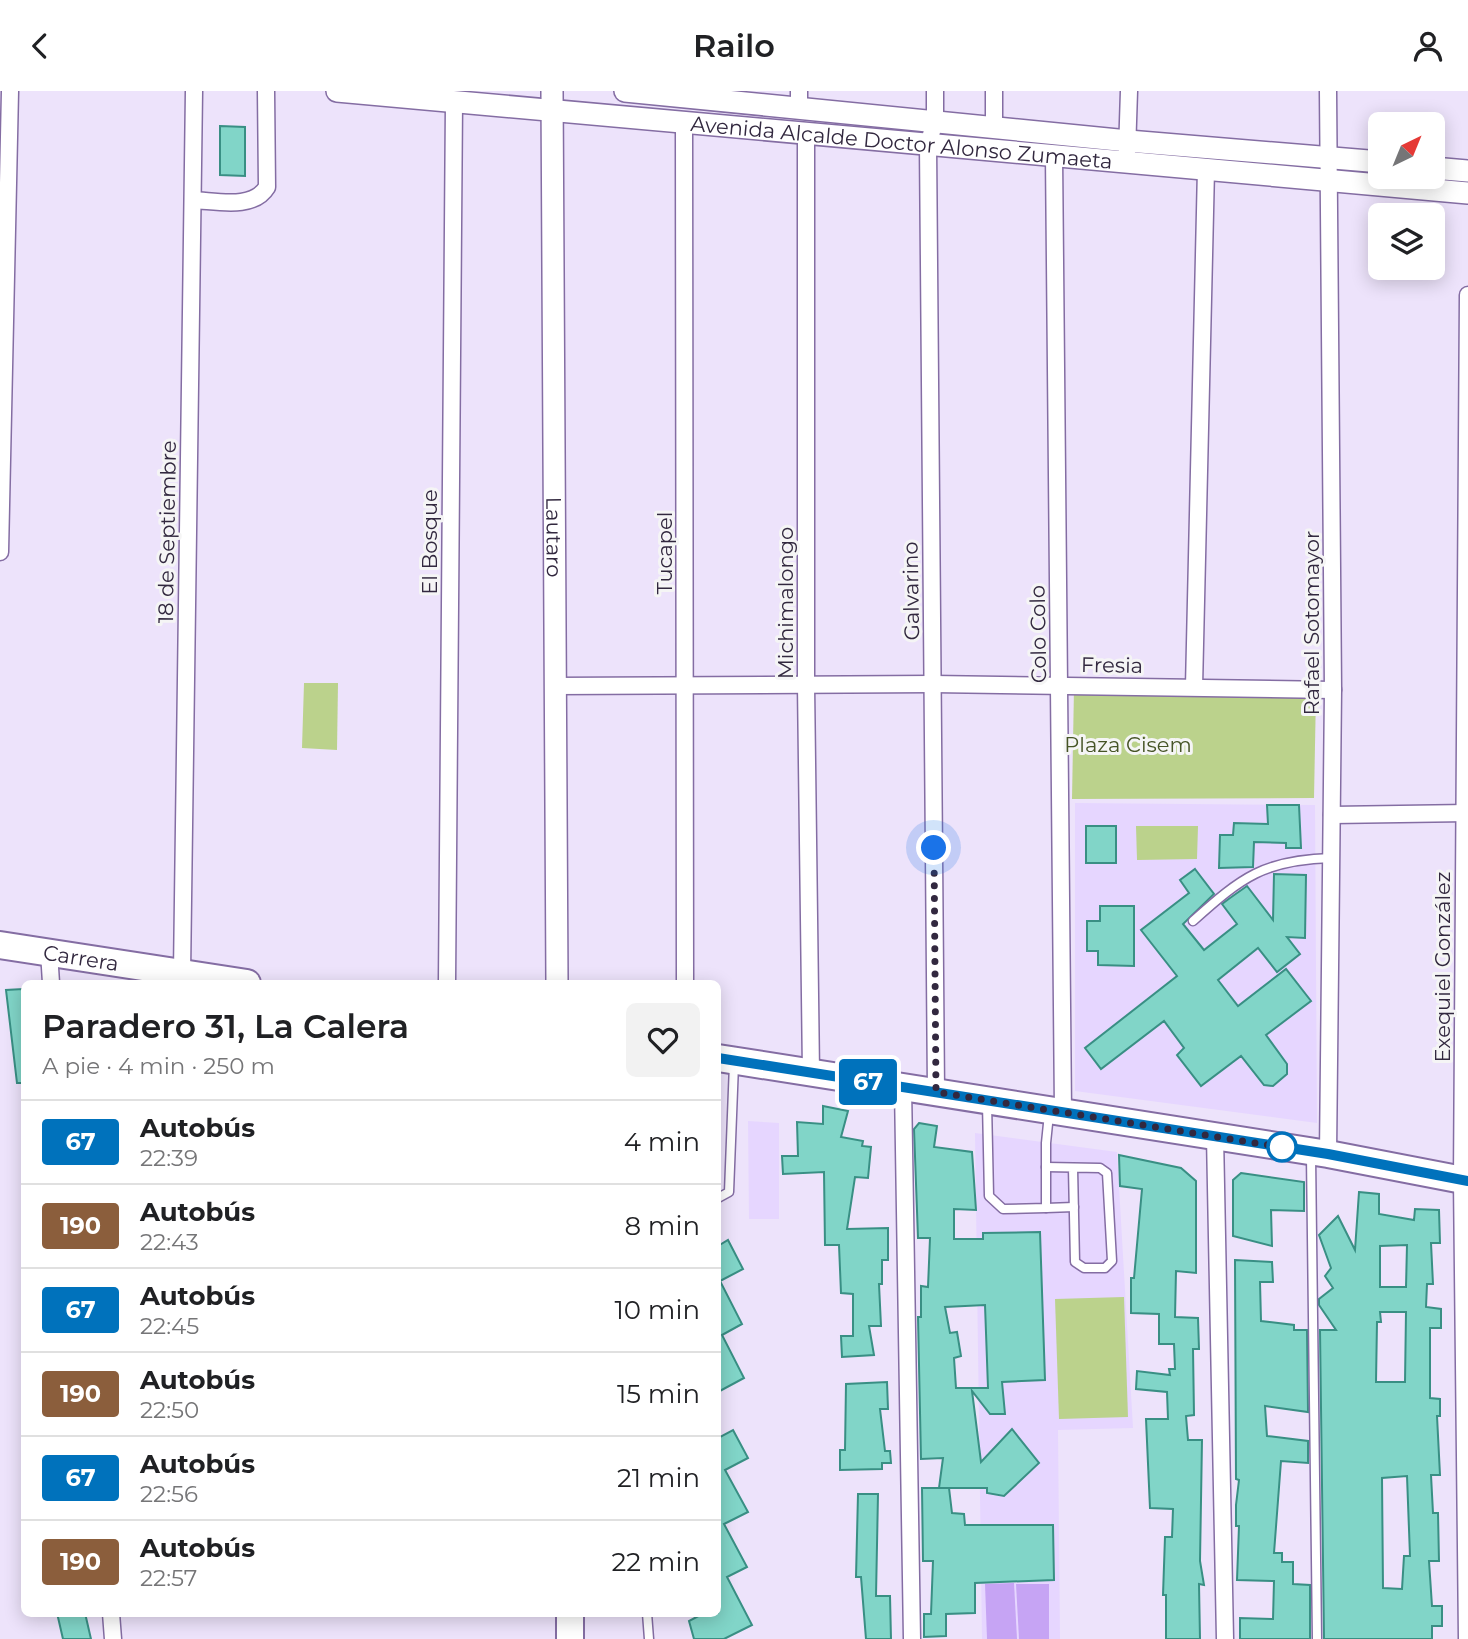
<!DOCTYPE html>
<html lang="es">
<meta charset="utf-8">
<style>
:root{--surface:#fff;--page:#f2f2f2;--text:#202124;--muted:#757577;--line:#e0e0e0}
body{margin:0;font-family:Montserrat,sans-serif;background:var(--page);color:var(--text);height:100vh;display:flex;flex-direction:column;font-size:26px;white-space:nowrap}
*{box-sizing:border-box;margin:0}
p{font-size:23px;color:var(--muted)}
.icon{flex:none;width:38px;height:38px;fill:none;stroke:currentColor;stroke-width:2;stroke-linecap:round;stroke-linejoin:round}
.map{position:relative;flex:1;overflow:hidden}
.drawer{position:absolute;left:21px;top:889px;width:700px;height:637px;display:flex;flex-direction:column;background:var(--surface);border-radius:10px;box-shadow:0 4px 18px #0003}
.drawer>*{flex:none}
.badge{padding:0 14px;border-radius:5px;font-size:24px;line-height:46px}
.needle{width:46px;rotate:43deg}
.tools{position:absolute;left:1368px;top:21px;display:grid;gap:14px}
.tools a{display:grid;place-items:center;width:77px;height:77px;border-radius:10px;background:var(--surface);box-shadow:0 4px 18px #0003;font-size:35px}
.you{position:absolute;width:35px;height:35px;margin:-18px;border:5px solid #fff;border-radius:50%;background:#1a73e8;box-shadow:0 0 0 10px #1a73e833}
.map>.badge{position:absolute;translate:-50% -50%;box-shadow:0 0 0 4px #fff}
.round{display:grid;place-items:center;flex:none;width:74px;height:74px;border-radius:10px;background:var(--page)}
.summary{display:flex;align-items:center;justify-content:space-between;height:119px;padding:0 21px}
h1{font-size:33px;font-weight:600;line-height:52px}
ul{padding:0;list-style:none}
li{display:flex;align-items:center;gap:21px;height:84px;padding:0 21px;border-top:2px solid var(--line)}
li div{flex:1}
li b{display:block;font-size:26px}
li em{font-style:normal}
li .badge{min-width:77px;font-weight:700;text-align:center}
header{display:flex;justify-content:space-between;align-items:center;height:91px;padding:0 21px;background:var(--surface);font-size:32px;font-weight:600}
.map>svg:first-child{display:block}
.built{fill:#e6d6ff}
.green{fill:#bbd28c}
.water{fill:#c6a4f4}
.building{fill:#81d5c8;stroke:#398f84;stroke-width:2;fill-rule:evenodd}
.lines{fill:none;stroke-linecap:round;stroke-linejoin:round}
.service-casing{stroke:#846da3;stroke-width:11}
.minor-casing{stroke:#846da3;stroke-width:19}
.tertiary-casing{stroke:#846da3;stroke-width:24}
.primary-casing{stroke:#846da3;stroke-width:30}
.service{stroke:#fff;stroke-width:8}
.minor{stroke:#fff;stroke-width:16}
.tertiary{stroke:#fff;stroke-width:21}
.primary{stroke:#fff;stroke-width:26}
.line-casing{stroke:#fff;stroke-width:16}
.line{stroke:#0072bc;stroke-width:10}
.walk{stroke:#32283f;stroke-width:7;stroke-dasharray:0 12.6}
.stop-dot{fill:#fff;stroke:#0072bc;stroke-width:3.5}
.labels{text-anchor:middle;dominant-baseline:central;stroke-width:6;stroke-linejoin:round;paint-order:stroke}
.street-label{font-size:21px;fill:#32283f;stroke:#f5f5f5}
.park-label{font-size:21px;fill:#465426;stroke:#f5f5f5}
</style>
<header><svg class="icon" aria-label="back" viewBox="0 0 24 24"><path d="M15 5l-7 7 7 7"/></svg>Railo<svg class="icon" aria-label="person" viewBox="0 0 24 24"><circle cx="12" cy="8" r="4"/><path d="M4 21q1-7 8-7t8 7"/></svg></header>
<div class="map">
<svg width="1468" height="1548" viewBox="0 0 1468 1548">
<rect width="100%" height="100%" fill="#ede3fb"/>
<g class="built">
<path d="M1075 712 1315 714 1317 1032 1075 1000Z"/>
<path d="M748 1030 779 1032V1128H749Z"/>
<path d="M975 1042 1117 1061 1133 1337 1058 1339 1060 1548H982Z"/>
</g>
<g class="green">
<path d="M304 592H338L337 659 302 657Z"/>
<path d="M1074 597 1316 602 1314 707 1072 708Z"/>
<path d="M1136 735H1198L1197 768 1137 769Z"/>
<path d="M1124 1206 1128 1326 1059 1328 1055 1208Z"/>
</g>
<g class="water">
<path d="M1014 1492 1017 1548H987L985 1493Z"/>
<path d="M1016 1493H1049V1548H1019Z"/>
</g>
<g class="building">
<path d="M220 35 245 36V85L220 84Z"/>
<path d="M1267 714H1299L1301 757H1286V752L1254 751 1253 776 1219 777 1220 744H1233L1234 732 1268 733Z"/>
<rect x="1086" y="735" width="30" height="37"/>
<path d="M1195 778 1214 803 1183 833 1204 859 1237 833 1222 813 1230 807 1247 795 1273 829 1274 783 1306 784 1305 847 1287 846 1300 863 1277 881 1258 857 1218 889 1238 915 1286 878 1311 910 1266 944 1287 973V983L1273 995 1264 994 1241 965 1201 995 1177 964 1184 957 1164 930 1101 978 1085 957 1177 885 1141 839 1189 802 1180 789Z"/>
<path d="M1100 815H1134V875L1098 874V860H1087V830H1100Z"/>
<path d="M23 898 24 992H17L6 899Z"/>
<path d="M823 1015 848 1020 841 1046 863 1050 862 1055 871 1056 868 1087 855 1086 847 1138 888 1137V1169H882V1193H879L881 1235H869L874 1264 842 1266 841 1245H853V1203L841 1202 839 1154H825L824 1081 783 1083 782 1065H798L797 1031 823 1033Z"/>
<path d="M919 1032 937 1035 934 1056 972 1061 976 1119 954 1118V1148H983V1142L1040 1141 1045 1289 1002 1291 1005 1323H990L972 1300 981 1371 1012 1338 1039 1372 1004 1405 987 1402V1397H939L943 1367 921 1368 918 1226H921V1195L928 1196 930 1147H918L914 1038ZM985 1214 988 1297H956L954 1267 961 1265 957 1241 950 1242 945 1216Z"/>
<path d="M1119 1064 1181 1077 1196 1090V1182L1176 1180 1175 1226 1198 1227 1199 1258H1193L1194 1324 1186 1325 1188 1349H1202L1200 1470 1204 1494 1199 1493 1200 1548H1166V1504H1163L1165 1446H1172L1173 1418 1150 1417 1146 1328H1168L1167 1301 1136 1298 1137 1280 1170 1284 1169 1278H1175L1174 1253H1159V1223L1131 1222V1187H1134L1142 1098 1120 1095Z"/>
<path d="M1241 1082 1304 1091V1120L1271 1119 1272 1155 1233 1145V1089Z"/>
<path d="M1359 1101 1379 1103V1123L1414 1129 1415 1118 1439 1119 1440 1152H1431L1433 1193H1427L1426 1216 1441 1218V1237H1430V1307L1440 1308V1325H1437L1440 1384H1431L1433 1422H1438L1439 1470H1429L1432 1515H1442V1535H1432V1548H1324L1320 1239H1336L1319 1214V1208L1333 1197 1325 1185 1331 1177 1319 1144 1338 1125 1355 1159ZM1407 1154 1406 1196H1380V1155ZM1380 1221H1406L1405 1291H1376L1377 1231H1381ZM1407 1385 1410 1465H1404L1402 1498 1383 1497 1382 1387Z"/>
<path d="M728 1149 743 1178 720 1190 742 1233 722 1244 744 1287 718 1301V1155Z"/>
<path d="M1235 1169 1272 1171 1273 1191H1260L1261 1230 1294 1234V1239H1307L1308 1321 1265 1315 1267 1345 1308 1350V1372L1281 1370 1274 1462H1282V1471H1293V1493L1310 1494V1548H1240V1527L1273 1528 1274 1490 1237 1489 1239 1435H1236V1414L1239 1389 1236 1388Z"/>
<path d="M887 1291 888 1318H880L885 1360H890L891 1372H882V1378L840 1379V1359H845L846 1293Z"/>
<path d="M733 1339 748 1367 725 1379 748 1421 724 1433 747 1476 727 1486 752 1534 724 1548H694L689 1530 704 1522H718V1347Z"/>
<path d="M922 1397H949L952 1422 964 1423 965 1434H1053L1054 1489 975 1492V1522L946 1523V1545L924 1546V1523H931L933 1470H923Z"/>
<path d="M858 1403H878L876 1505H890L891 1548H866L861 1486H856Z"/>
<path d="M57 1522H85L91 1548H63Z"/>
</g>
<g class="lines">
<g class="service-casing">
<g id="service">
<path d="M1193 830C1242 786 1264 769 1331 767"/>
<path d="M987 1012 989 1105 1003 1118 1046 1117V1052L1049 1023"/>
<path d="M1311 1065 1317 1548"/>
<path d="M1046 1076 1100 1077 1107 1082 1112 1170 1105 1177H1084L1075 1171 1073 1077"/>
<path d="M718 1107 729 1101 734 973"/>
<path d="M1046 1117 1074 1116"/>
<path d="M647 1522 649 1548"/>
</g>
</g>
<g class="minor-casing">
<g id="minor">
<path d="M799 0V16"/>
<path d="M935 0V30L928 54 936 1001"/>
<path d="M994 0V35"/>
<path d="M1328 0 1333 599 1328 1063"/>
<path d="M684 31 685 892"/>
<path d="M806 42V594L811 982"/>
<path d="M1127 61 1129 0"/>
<path d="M1054 65 1063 1021"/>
<path d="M193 109C217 110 253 119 267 96L266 0"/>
<path d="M0 461 10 0"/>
<path d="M554 595 933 593 1333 599"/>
<path d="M1194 596 1206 78"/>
<path d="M1332 724 1468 722"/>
<path d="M49 861 51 892"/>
<path d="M182 882 194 0"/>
<path d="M447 892 454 11"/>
<path d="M903 996 912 1548"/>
<path d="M1215 1045 1225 1548"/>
<path d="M111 1522 113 1548"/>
<path d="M1467 1548 1462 1089 1468 204"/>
</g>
</g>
<g class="tertiary-casing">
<g id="tertiary">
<path id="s1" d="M337 0 1468 102"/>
<path id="s2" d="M552 0 557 892"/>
<path d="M625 0 1128 50 1381 71"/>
<path d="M1433 77 1468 80"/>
</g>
</g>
<g class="primary-casing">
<g id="primary">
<path id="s3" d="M0 854 247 892"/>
<path d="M718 967 1328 1063 1468 1090"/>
<path d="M570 1522V1548"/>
</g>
</g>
<use href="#service" class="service"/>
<use href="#minor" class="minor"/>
<use href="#tertiary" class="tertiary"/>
<use href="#primary" class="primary"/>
</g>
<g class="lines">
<g class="line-casing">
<path id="line" d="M718 967 1328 1063 1468 1090"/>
</g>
<use href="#line" class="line"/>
<path class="walk" d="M934 757 936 1001 1287 1057 1282 1056"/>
</g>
<circle class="stop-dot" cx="1282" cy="1056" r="14"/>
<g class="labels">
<g class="street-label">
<text stroke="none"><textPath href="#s1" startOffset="567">Avenida Alcalde Doctor Alonso Zumaeta</textPath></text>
<text transform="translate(167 441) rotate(-89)">18 de Septiembre</text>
<text stroke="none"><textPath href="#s2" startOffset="446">Lautaro</textPath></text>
<text transform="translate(429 451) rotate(-90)">El Bosque</text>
<text transform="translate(664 462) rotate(-90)">Tucapel</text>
<text transform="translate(911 500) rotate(-91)">Galvarino</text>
<text transform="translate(785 512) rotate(-90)">Michimalongo</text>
<text transform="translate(1311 532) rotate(-90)">Rafael Sotomayor</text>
<text transform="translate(1038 543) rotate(-91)">Colo Colo</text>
<text transform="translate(1112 574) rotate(1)">Fresia</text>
<text stroke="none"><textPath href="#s3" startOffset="82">Carrera</textPath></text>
<text transform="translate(1442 876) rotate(-90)">Exequiel González</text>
</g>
<g class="park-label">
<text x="1128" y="653">Plaza Cisem</text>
</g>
</g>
</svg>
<div class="tools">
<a><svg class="needle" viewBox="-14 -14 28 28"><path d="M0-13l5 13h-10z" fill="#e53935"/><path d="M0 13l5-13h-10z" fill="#757577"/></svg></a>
<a><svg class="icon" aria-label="layers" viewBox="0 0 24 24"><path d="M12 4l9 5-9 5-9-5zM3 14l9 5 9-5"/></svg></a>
</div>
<div class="you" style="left:934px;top:757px"></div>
<b class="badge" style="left:868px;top:991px;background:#0072bc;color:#fff">67</b>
<section class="drawer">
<div class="summary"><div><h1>Paradero 31, La Calera</h1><p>A pie · 4 min · 250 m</p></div><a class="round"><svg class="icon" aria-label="heart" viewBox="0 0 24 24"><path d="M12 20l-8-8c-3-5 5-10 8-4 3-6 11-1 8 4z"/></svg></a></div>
<ul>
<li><span class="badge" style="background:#0072bc;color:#fff">67</span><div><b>Autobús</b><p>22:39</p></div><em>4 min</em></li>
<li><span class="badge" style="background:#8b5e3c;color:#fff">190</span><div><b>Autobús</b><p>22:43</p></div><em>8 min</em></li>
<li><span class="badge" style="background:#0072bc;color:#fff">67</span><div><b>Autobús</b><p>22:45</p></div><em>10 min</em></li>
<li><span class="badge" style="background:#8b5e3c;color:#fff">190</span><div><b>Autobús</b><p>22:50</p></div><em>15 min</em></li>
<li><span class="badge" style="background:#0072bc;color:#fff">67</span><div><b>Autobús</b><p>22:56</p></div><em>21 min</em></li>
<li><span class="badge" style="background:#8b5e3c;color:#fff">190</span><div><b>Autobús</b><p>22:57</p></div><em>22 min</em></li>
</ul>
</section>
</div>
